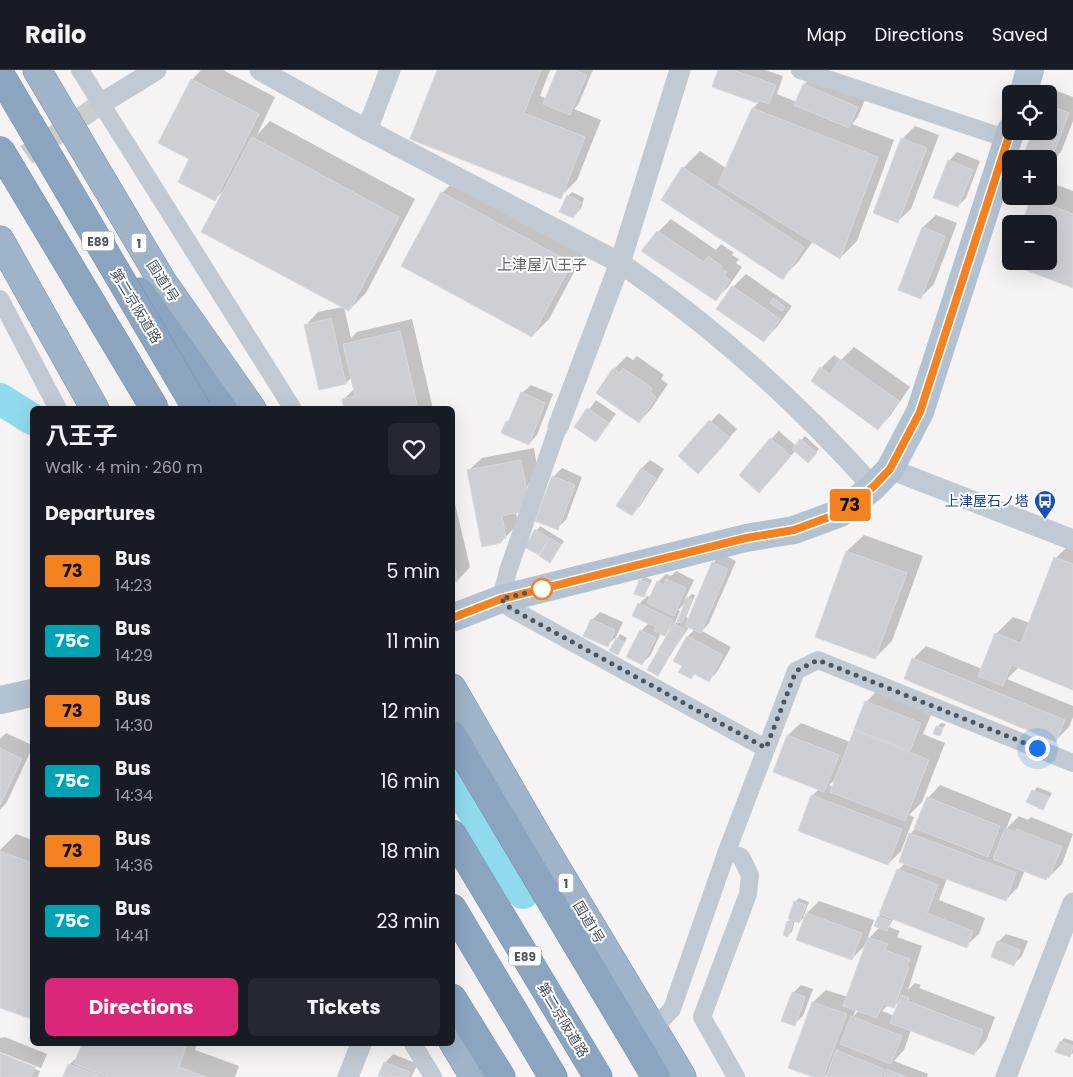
<!DOCTYPE html>
<meta charset="utf-8">
<style>
:root{--surface:#171b24;--page:#242831;--text:#f1f3f6;--muted:#9ea1a6;--line:#363941;--accent:#db2777}
body{margin:0;font-family:Poppins,"Noto Sans JP",sans-serif;background:var(--page);color:var(--text);height:100vh;display:flex;flex-direction:column;font-size:19px;white-space:nowrap}
*{box-sizing:border-box;margin:0}
p{font-size:16px;color:var(--muted)}
.icon{flex:none;width:28px;height:28px;fill:none;stroke:currentColor;stroke-width:2;stroke-linecap:round;stroke-linejoin:round}
.map{position:relative;flex:1;overflow:hidden}
.side{position:absolute;left:30px;top:336px;width:425px;height:640px;display:flex;flex-direction:column;background:var(--surface);border-radius:8px;box-shadow:0 5px 20px #0002}
.side>*{flex:none}
.badge{padding:0 10px;border-radius:4px;font-size:18px;line-height:32px}
.tools{position:absolute;left:1002px;top:15px;display:grid;gap:10px}
.tools a{display:grid;place-items:center;width:55px;height:55px;border-radius:8px;background:var(--surface);box-shadow:0 5px 20px #0002;font-size:25px}
.you{position:absolute;width:25px;height:25px;margin:-12px;border:4px solid #fff;border-radius:50%;background:#1a73e8;box-shadow:0 0 0 8px #1a73e833}
.map>.badge{position:absolute;translate:-50% -50%;box-shadow:0 0 0 2px #fff}
h2{padding:0 15px;font-size:19px;line-height:45px}
.round{display:grid;place-items:center;flex:none;width:52px;height:52px;border-radius:8px;background:var(--page)}
.overview{display:flex;align-items:center;justify-content:space-between;height:85px;padding:0 15px}
h1{font-size:24px;font-weight:700;line-height:38px}
.button{display:flex;gap:10px;margin-top:auto;padding:10px 15px}
.button a{flex:1;height:58px;border-radius:8px;background:var(--accent);color:#fff;font-size:20px;font-weight:700;line-height:58px;text-align:center}
.button a+a{background:var(--page);color:var(--text)}
ul{padding:0;list-style:none}
li{display:flex;align-items:center;gap:15px;height:70px;padding:0 15px}
li div{flex:1}
li b{display:block;font-size:19px}
li em{font-style:normal}
li .badge{min-width:55px;font-weight:700;text-align:center}
header{display:flex;align-items:center;gap:30px;box-sizing:border-box;height:70px;padding:0 25px;background:var(--surface);border-bottom:1px solid var(--line)}
header strong{font-size:24px}
nav{display:flex;gap:28px;margin-inline-start:auto;font-size:18px}
.map>svg:first-child{display:block}
.shadow{fill:#0003;fill-rule:evenodd}
.lines{fill:none;stroke-linecap:round;stroke-linejoin:round}
.river{stroke:#90daee;stroke-width:32}
.building{fill:#cdcfd5;stroke:#d7d9de}
.tertiary-tunnel{stroke:#caccce;stroke-width:21;stroke-dasharray:21 11;stroke-linecap:butt}
.trunk-casing{stroke:#7690ad;stroke-width:29}
.motorway-casing{stroke:#7690ad;stroke-width:29}
.minor{stroke:#c1cad2;stroke-width:18}
.tertiary{stroke:#c1cad2;stroke-width:21}
.primary{stroke:#b3c2d1;stroke-width:28}
.trunk{stroke:#9fb4c9;stroke-width:28}
.motorway{stroke:#8ba5c1;stroke-width:28}
.motorway-bridge-casing{stroke:#7690ad;stroke-width:29;stroke-linecap:butt}
.motorway-bridge{stroke:#8ba5c1;stroke-width:28}
.line-casing{stroke:#fff;stroke-width:11}
.line{stroke:#f58220;stroke-width:8}
.walk{stroke:#4a5661;stroke-width:5;stroke-dasharray:0 9}
.stop-dot{fill:#fff;stroke:#f58220;stroke-width:2.5}
.labels{text-anchor:middle;dominant-baseline:central;stroke-width:4;stroke-linejoin:round;paint-order:stroke}
.shield{fill:#fff;stroke:#808990;stroke-width:1}
.shield-label{font-size:12px;font-weight:bold;fill:#4a5661}
.street-label{font-size:14px;fill:#4a5661;stroke:#fff}
.transit-label{font-size:14px;fill:#164399;stroke:#fff;text-anchor:end}
.neighbourhood-label{font-size:15px;fill:#5f6368;stroke:#fff}
</style>
<header>
<strong>Railo</strong>
<nav><a>Map</a><a>Directions</a><a>Saved</a></nav>
</header>
<div class="map">
<svg width="1073" height="1007" viewBox="0 0 1073 1007">
<rect width="100%" height="100%" fill="#f5f3f3"/>
<g class="shadow">
<path d="M201 0H223L275 27 257 65 270 51 415 129 366 223 349 240 344 237 351 268 357 262 412 249 433 339H346L344 329 354 319 352 307 346 313 320 319 306 255 318 242 343 237 225 119 214 130 191 89 192 10Z"/>
<path d="M438 0H550L540 26 547 29 558 0H593L578 35 574 39 601 50 577 110 560 127Z"/>
<path d="M719 0H765L783 6 777 24 797 32 804 15 812 6 866 28 857 48 852 54 894 70 857 171 840 188 813 171 799 191 782 208 683 98 700 81 726 98 753 38 759 32 713 17Z"/>
<path d="M1057 21 1073 27V51L1061 82 1049 94V29Z"/>
<path d="M915 56 939 65 911 139 898 151 902 69Z"/>
<path d="M957 82 980 91 966 128 958 136 949 91Z"/>
<path d="M459 106 588 176 549 249 532 266 442 123Z"/>
<path d="M1049 112 1073 121V217L1008 192 1011 184V191H1049V154L1032 129 1035 126H1049Z"/>
<path d="M572 122 584 128 581 139 572 147 568 126Z"/>
<path d="M936 145 957 153 934 214 921 227 900 219 923 157Z"/>
<path d="M671 149 716 180 721 174 734 183 732 185 739 189 736 193 742 197 728 217 716 229 649 171Z"/>
<path d="M746 204 792 236 777 257 764 270 733 217Z"/>
<path d="M854 277 910 317 890 346 878 358 821 298 834 285 841 290Z"/>
<path d="M627 286 633 290 637 286 664 305 661 309 668 314 651 339 639 352 597 323 614 299Z"/>
<path d="M531 315 553 324 537 365 529 374 507 352 512 346 522 323Z"/>
<path d="M596 330 616 344 596 371 576 357Z"/>
<path d="M719 343 737 359 698 403 679 386Z"/>
<path d="M779 361 796 376 805 366 819 379 811 388 795 381 768 413 771 369Z"/>
<path d="M534 378 539 407 516 442 518 454 501 472 469 400 482 388ZM528 414 530 415 522 432Z"/>
<path d="M650 390 664 399 640 436 631 444 618 435 642 398Z"/>
<path d="M562 398 582 407 566 450 557 458 553 407Z"/>
<path d="M452 421 470 497 458 510 452 511Z"/>
<path d="M540 456 564 471 550 491 526 476Z"/>
<path d="M864 465 923 486 892 571 875 588 816 566 847 481Z"/>
<path d="M1073 471V618L1019 597 1007 609 1073 636V647L1069 657 1056 670 905 608 913 589 926 576 982 599 996 564 1013 547 1030 553 1056 488Z"/>
<path d="M721 484 736 491 709 553 702 561 731 577 717 602 709 610 696 603 691 608 683 595 675 591 688 566 695 559 689 557 657 605 659 582 672 557 664 565 661 563 650 586 641 594V561L649 553 639 534 647 526 651 527 658 512 666 504 671 506 676 501 694 510 684 531 692 524 695 525 686 547 689 549 713 493ZM687 531 680 549 674 555 680 541 678 540Z"/>
<path d="M644 507 652 510 644 526 640 511Z"/>
<path d="M600 542 623 552 616 567 607 575 592 550Z"/>
<path d="M620 564 627 568 618 584 611 580Z"/>
<path d="M879 619 933 640 923 664 945 673 922 732 909 745 914 747 901 781 888 794 812 726 819 719 774 701 788 665 801 653 850 672 866 632ZM837 708 833 717 829 715Z"/>
<path d="M941 653 946 654 939 664 937 657Z"/>
<path d="M6 663 32 675V678L7 732 0 740V669Z"/>
<path d="M940 715 1012 744 1006 759 1019 746 1028 750 1031 747 1073 764 1062 794 1049 807 1046 808 1025 800 1018 817 1006 830 947 808 939 830 985 848 979 864 966 876 894 848 889 857 900 861 897 867 922 876 908 920 915 913 921 915 919 918 995 947 986 971 974 984 911 960 904 980 894 991 928 1004 927 1007H827L830 1001 824 1007H816L789 997 813 932 826 920 848 927 867 873 852 889 807 844 799 852 795 850 792 862 788 865V852L791 849 795 832 799 828 809 832 803 847 819 831 874 850 867 870 880 857 879 847 898 800 905 793 910 764 917 757 928 728ZM901 929 895 946 882 941 889 934 894 936ZM856 939 859 940 853 947Z"/>
<path d="M1037 717 1052 723 1043 739 1028 732Z"/>
<path d="M16 764 32 770V948L0 936V780Z"/>
<path d="M1006 864 1028 871 1022 886 1014 894 998 872Z"/>
<path d="M801 915 813 919 803 946 794 954 793 923Z"/>
<path d="M5 967 47 984 41 998 0 982V968Z"/>
<path d="M1064 968 1073 971V983L1070 986 1061 972Z"/>
<path d="M83 974H197L195 980 239 996 235 1007H64L69 995 79 985Z"/>
<path d="M0 984 40 1001 38 1007H0Z"/>
<path d="M393 984 418 994 411 1007H381L385 993Z"/>
</g>
<g class="lines">
<g class="river">
<path d="M0 329 32 349"/>
<path d="M452 707 523 823"/>
</g>
</g>
<g class="building">
<path d="M437 0H541L524 43 585 67 561 129 410 69Z"/>
<path d="M557 0H575L587 5 570 45 543 34Z"/>
<path d="M718 0H733L776 15 769 34 758 30 757 33 712 17Z"/>
<path d="M191 9 259 44 215 131 178 112 189 89 158 73Z"/>
<path d="M803 14 858 37 849 58 794 35Z"/>
<path d="M1049 35 1069 43 1049 95V89H1030L1023 86 1033 61H1049Z"/>
<path d="M752 38 878 87 840 189 718 114Z"/>
<path d="M252 67 399 147 349 241 201 162Z"/>
<path d="M901 68 927 78 898 153 873 143Z"/>
<path d="M948 90 973 100 958 137 933 128Z"/>
<path d="M682 97 804 177 783 210 661 130Z"/>
<path d="M441 122 572 193 532 267 401 196Z"/>
<path d="M567 125 581 132 578 138 580 139 573 148 559 142Z"/>
<path d="M1031 128 1073 144V218L1007 193 1011 181V191H1049V154H1022Z"/>
<path d="M922 157 945 166 921 229 898 220Z"/>
<path d="M657 161 704 192 708 186 722 196 721 198 727 202 724 206 730 210 716 231 641 181Z"/>
<path d="M732 216 780 249 764 272 716 239Z"/>
<path d="M773 228 785 237 782 241 770 233Z"/>
<path d="M331 248 346 314 319 320 304 255Z"/>
<path d="M400 261 418 339H344L342 329 355 326 343 274Z"/>
<path d="M840 289 899 331 878 360 811 311 820 297 830 304Z"/>
<path d="M613 298 620 303 623 298 652 318 650 322 656 327 639 353 596 323Z"/>
<path d="M521 322 545 333 529 375 501 363 506 351 508 352Z"/>
<path d="M587 338 609 353 596 372 574 357Z"/>
<path d="M709 350 730 368 698 404 678 386Z"/>
<path d="M770 368 791 386 759 423 739 405Z"/>
<path d="M800 369 817 383 808 393 792 379Z"/>
<path d="M521 390 527 421 520 442 502 446 506 468 501 469V473L482 477 467 400Z"/>
<path d="M641 398 656 408 632 446 616 436Z"/>
<path d="M552 406 575 415 558 460 535 451Z"/>
<path d="M535 459 549 468 539 485 524 477Z"/>
<path d="M550 468 561 475 550 493 539 486Z"/>
<path d="M846 481 907 503 875 589 815 567Z"/>
<path d="M452 486 458 511 452 513Z"/>
<path d="M1054 487 1073 494V620L1011 595 1003 616 978 606 995 563 1021 573Z"/>
<path d="M712 492 728 499 701 563 685 556Z"/>
<path d="M666 509 686 518 674 546 647 533 657 511 664 515Z"/>
<path d="M639 510 649 513 644 527 634 524Z"/>
<path d="M687 527 692 529 682 553 677 552Z"/>
<path d="M638 533 673 550 665 566 654 561 656 557 632 546Z"/>
<path d="M591 549 615 560 608 577 583 566Z"/>
<path d="M674 553 685 560 670 586 658 580Z"/>
<path d="M640 560 656 568 642 595 626 587Z"/>
<path d="M687 566 723 585 709 612 694 604 691 609 678 602 682 596 673 591Z"/>
<path d="M616 568 624 572 618 585 609 581Z"/>
<path d="M658 581 669 587 658 606 647 600Z"/>
<path d="M912 588 1065 650 1056 672 904 609Z"/>
<path d="M865 631 921 653 910 681 854 659Z"/>
<path d="M936 656 943 658 940 666 933 664Z"/>
<path d="M854 660 929 690 905 751 830 722Z"/>
<path d="M787 665 839 685 824 722 773 702Z"/>
<path d="M0 678 22 689 0 735Z"/>
<path d="M1032 720 1049 727 1043 740 1026 732Z"/>
<path d="M811 725 902 759 888 795 798 761Z"/>
<path d="M927 727 1000 756 988 787 914 758Z"/>
<path d="M1005 758 1015 762 1017 759 1062 777 1049 808 1047 807 1046 810 993 789Z"/>
<path d="M909 763 1016 803 1006 831 899 792Z"/>
<path d="M0 781 32 793V949L0 938Z"/>
<path d="M897 799 938 815 927 843 973 861 967 878 879 844Z"/>
<path d="M794 831 806 835 799 853 788 849Z"/>
<path d="M806 843 862 863 852 890 796 870Z"/>
<path d="M878 846 891 851 887 861 874 856Z"/>
<path d="M787 851 793 853 788 867 783 865Z"/>
<path d="M868 867 888 874 885 880 910 889 907 896 909 897 894 938 883 934 877 948 843 936Z"/>
<path d="M997 871 1020 880 1014 896 991 887Z"/>
<path d="M792 922 805 927 795 956 781 951Z"/>
<path d="M901 925 909 928 908 931 983 960 974 985 890 953Z"/>
<path d="M812 932 847 944 823 1007H813L788 998Z"/>
<path d="M851 946 902 966 891 994 840 974Z"/>
<path d="M1060 971 1073 976 1070 987 1055 982Z"/>
<path d="M82 974H187L179 997 206 1007H107L74 994Z"/>
<path d="M836 980 884 999 881 1007H826Z"/>
<path d="M0 983 35 997 31 1007H0Z"/>
<path d="M384 992 410 1002 408 1007 378 1006Z"/>
<path d="M68 994 102 1007H63Z"/>
<path d="M886 999 907 1007H884Z"/>
</g>
<g class="lines">
<path class="tertiary-tunnel" d="M0 103 102 33"/>
<g class="trunk-casing">
<g id="trunk">
<path d="M37 0 162 211 252 339"/>
<path d="M0 170 95 339"/>
<path d="M452 618 539 769 682 1007"/>
<path d="M452 970 474 1007"/>
</g>
</g>
<g class="motorway-casing">
<g id="motorway">
<path d="M140 222 223 339"/>
<path d="M452 665 656 1007"/>
<path d="M452 764 598 1007"/>
<path d="M452 838 553 1007"/>
<path d="M452 928 501 1007"/>
</g>
</g>
<g class="minor">
<path d="M80 0 293 339"/>
<path d="M800 0 1008 69"/>
<path d="M0 229 58 339"/>
<path d="M558 357 508 501 501 529 510 538 765 678"/>
<path d="M727 781 741 787 750 805 748 824 702 947 736 1007"/>
<path d="M654 958 672 939 727 781 796 601 818 590 1073 693"/>
<path d="M413 974 433 1007"/>
</g>
<g class="tertiary">
<path d="M260 0 367 60 620 193C713 256 798 333 873 417"/>
<path d="M102 33 156 0"/>
<path d="M367 60 390 0"/>
<path d="M558 357 620 193 680 0"/>
<path d="M890 399 1073 470"/>
<path d="M348 1007 361 974"/>
<path d="M1006 1007 1073 833"/>
</g>
<g class="primary">
<path d="M1023 24 1030 0"/>
<path d="M452 548 501 529 746 468 794 460 840 443 873 417 890 399 920 342 1011 60"/>
<path d="M0 630 32 623"/>
</g>
<use href="#trunk" class="trunk"/>
<use href="#motorway" class="motorway"/>
<g class="motorway-bridge-casing">
<g id="motorway-bridge">
<path d="M0 4 197 339"/>
<path d="M0 80 155 339"/>
</g>
</g>
<use href="#motorway-bridge" class="motorway-bridge"/>
</g>
<g class="lines">
<g class="line-casing">
<path id="line" d="M452 548 501 529 746 468 794 460 840 443 873 417 890 399 920 342 1011 60"/>
</g>
<use href="#line" class="line"/>
<path class="walk" d="M542 519 501 529 510 538 766 678 796 601 818 590 1037 678"/>
</g>
<defs>
<g id="bus-pin" transform="scale(1.125)"><path d="M0 17L-7.5 6A9.5 9.5 0 1 1 7.5 6Z" fill="#1a4fb4" stroke="#fff"/><path d="M-5-6H5V4H4V6H2V4H-2V6H-4V4H-5ZM-3.5-4V0h7V-4ZM-3.5 1.2v1.5H-2V1.2ZM2 1.2v1.5H3.5V1.2Z" fill="#fff"/></g>
</defs>
<g fill-rule="evenodd">
<use href="#bus-pin" x="1045" y="431"/>
</g>
<circle class="stop-dot" cx="542" cy="519" r="10"/>
<g class="labels">
<g class="shield">
<rect x="82" y="161.5" width="32" height="19" rx="4"/>
<rect x="131.5" y="163.5" width="15" height="19" rx="4"/>
<rect x="558.5" y="803.5" width="15" height="19" rx="4"/>
<rect x="509" y="876.5" width="32" height="19" rx="4"/>
</g>
<g class="shield-label">
<text x="98" y="171">E89</text>
<text x="139" y="173">1</text>
<text x="566" y="813">1</text>
<text x="525" y="886">E89</text>
</g>
<g class="street-label">
<text transform="translate(163 211) rotate(57)">国道1号</text>
<text transform="translate(136 236) rotate(59)">第二京阪道路</text>
<text transform="translate(589 852) rotate(59)">国道1号</text>
<text transform="translate(563 950) rotate(59)">第二京阪道路</text>
</g>
<g class="transit-label">
<text x="1029" y="431">上津屋石ノ塔</text>
</g>
<g class="neighbourhood-label">
<text x="542" y="194">上津屋八王子</text>
</g>
</g>
</svg>
<div class="tools">
<a><svg class="icon" aria-label="locate" viewBox="0 0 24 24"><circle cx="12" cy="12" r="6"/><path d="M12 2v4M12 18v4M2 12h4M18 12h4"/></svg></a>
<a>+</a>
<a>−</a>
</div>
<div class="you" style="left:1037px;top:678px"></div>
<b class="badge" style="left:850px;top:435px;background:#f58220;color:#111">73</b>
<section class="side">
<div class="overview"><div><h1>八王子</h1><p>Walk · 4 min · 260 m</p></div><a class="round"><svg class="icon" aria-label="heart" viewBox="0 0 24 24"><path d="M12 20l-8-8c-3-5 5-10 8-4 3-6 11-1 8 4z"/></svg></a></div>
<h2>Departures</h2>
<ul>
<li><span class="badge" style="background:#f58220;color:#111">73</span><div><b>Bus</b><p>14:23</p></div><em>5 min</em></li>
<li><span class="badge" style="background:#00a3b4;color:#fff">75C</span><div><b>Bus</b><p>14:29</p></div><em>11 min</em></li>
<li><span class="badge" style="background:#f58220;color:#111">73</span><div><b>Bus</b><p>14:30</p></div><em>12 min</em></li>
<li><span class="badge" style="background:#00a3b4;color:#fff">75C</span><div><b>Bus</b><p>14:34</p></div><em>16 min</em></li>
<li><span class="badge" style="background:#f58220;color:#111">73</span><div><b>Bus</b><p>14:36</p></div><em>18 min</em></li>
<li><span class="badge" style="background:#00a3b4;color:#fff">75C</span><div><b>Bus</b><p>14:41</p></div><em>23 min</em></li>
</ul>
<div class="button"><a>Directions</a><a>Tickets</a></div>
</section>
</div>
